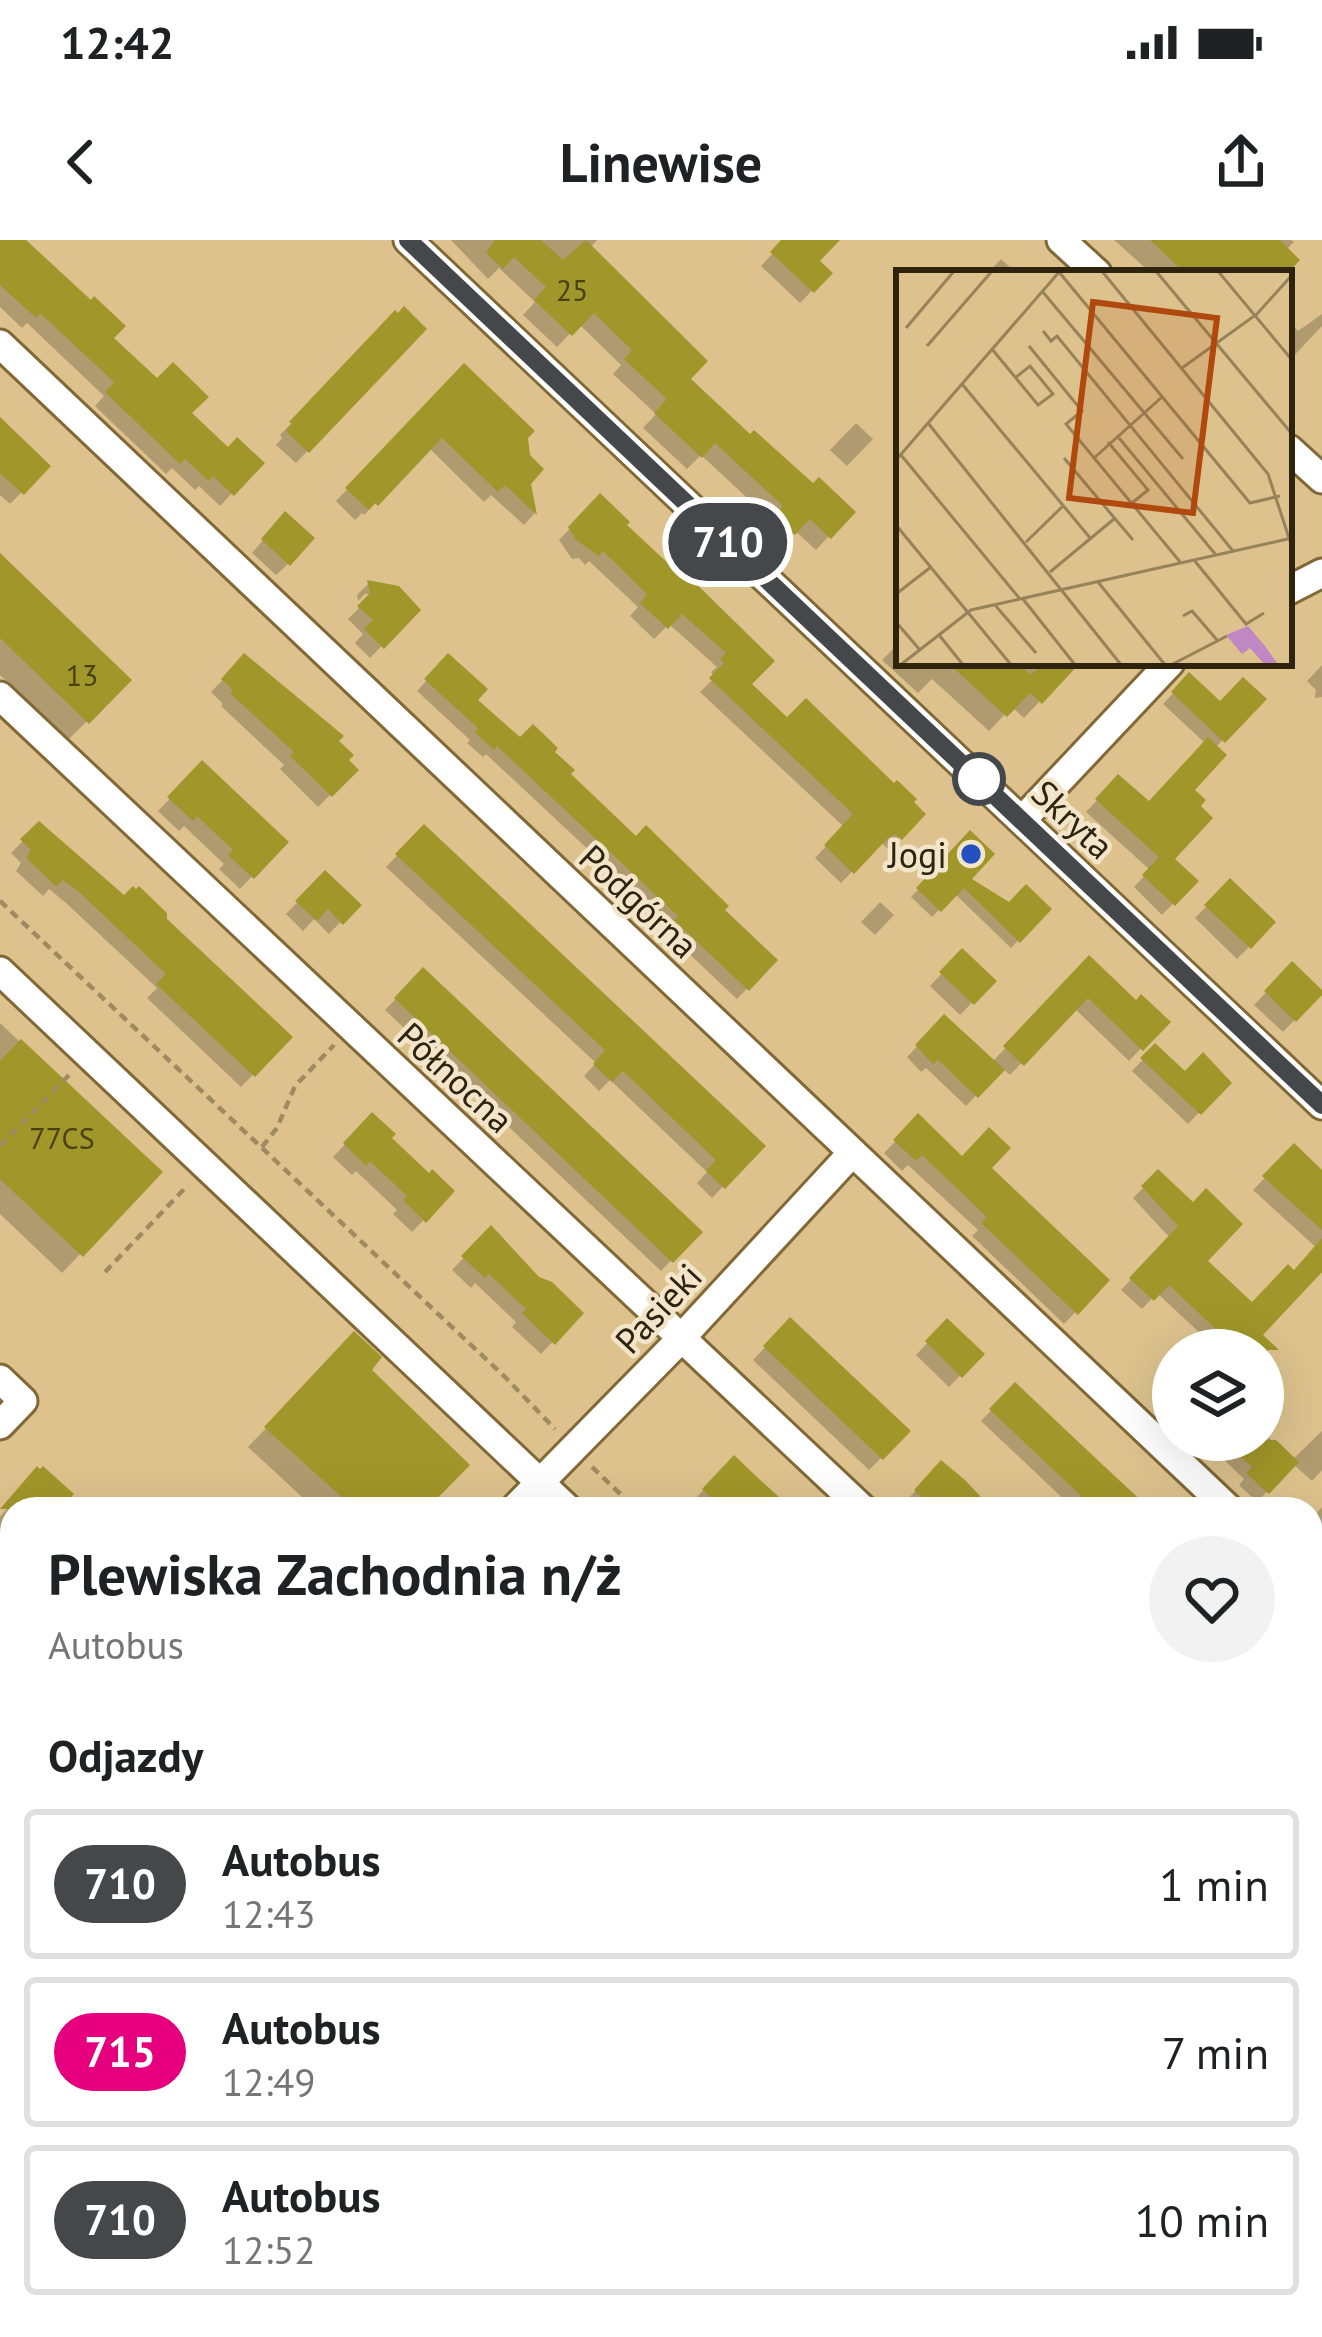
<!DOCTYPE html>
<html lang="pl">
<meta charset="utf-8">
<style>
:root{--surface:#fff;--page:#f2f2f2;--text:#202124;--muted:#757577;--line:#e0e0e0}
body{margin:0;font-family:"PT Sans",sans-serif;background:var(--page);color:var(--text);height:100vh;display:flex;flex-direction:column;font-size:45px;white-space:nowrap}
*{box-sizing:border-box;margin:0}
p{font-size:39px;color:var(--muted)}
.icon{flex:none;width:66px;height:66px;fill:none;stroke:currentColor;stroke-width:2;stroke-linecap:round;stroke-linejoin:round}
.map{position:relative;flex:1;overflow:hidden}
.sheet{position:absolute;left:0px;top:1257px;width:1323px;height:840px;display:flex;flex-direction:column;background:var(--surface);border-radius:36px 36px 0 0;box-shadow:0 12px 48px #0002}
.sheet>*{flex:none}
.badge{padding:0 24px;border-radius:39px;font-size:42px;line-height:78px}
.tools{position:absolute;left:1152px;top:1089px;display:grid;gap:24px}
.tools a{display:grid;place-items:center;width:132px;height:132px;border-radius:50%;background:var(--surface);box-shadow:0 12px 48px #0002;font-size:60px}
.map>.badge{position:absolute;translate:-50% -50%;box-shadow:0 0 0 6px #fff}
h2{padding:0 48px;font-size:45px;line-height:108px}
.round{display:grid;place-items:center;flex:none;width:126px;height:126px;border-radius:63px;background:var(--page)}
.headline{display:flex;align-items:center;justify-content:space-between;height:204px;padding:0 48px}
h1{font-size:57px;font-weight:600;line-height:90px}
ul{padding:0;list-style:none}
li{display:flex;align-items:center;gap:36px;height:150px;margin:0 24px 18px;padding:0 24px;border:6px solid var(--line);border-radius:12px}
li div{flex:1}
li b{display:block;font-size:45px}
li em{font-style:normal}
li .badge{min-width:132px;font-weight:700;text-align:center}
.status{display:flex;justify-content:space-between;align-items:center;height:84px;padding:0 60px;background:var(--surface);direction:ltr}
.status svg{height:33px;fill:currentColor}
header{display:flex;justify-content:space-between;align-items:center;height:156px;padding:0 48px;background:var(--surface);font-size:54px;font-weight:600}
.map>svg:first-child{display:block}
.shadow{fill:#0003}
.building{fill:#a09629}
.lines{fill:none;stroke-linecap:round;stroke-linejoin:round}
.street-casing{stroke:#816835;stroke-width:33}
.path{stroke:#a08a61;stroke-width:4.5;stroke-dasharray:9 6;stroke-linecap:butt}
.street{stroke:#fff;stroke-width:27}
.line-casing{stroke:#fff;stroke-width:27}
.line{stroke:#45484a;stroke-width:18}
.stop-dot{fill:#fff;stroke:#45484a;stroke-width:6}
.poi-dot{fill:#2451bf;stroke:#f2e5ca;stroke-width:4.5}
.labels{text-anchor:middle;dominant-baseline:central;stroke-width:9;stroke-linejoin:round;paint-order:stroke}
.number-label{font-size:30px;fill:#4a4015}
.street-label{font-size:36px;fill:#2e230e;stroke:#f2e5ca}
.poi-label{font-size:36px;fill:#2e230e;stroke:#f2e5ca;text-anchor:end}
.inset-road{fill:none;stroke:#97825a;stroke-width:3}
.view{fill:#b0490d;fill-opacity:0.15;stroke:#b0490d;stroke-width:6}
.inset-edge{fill:none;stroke:#2e230e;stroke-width:6}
</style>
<div class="status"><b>12:42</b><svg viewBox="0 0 49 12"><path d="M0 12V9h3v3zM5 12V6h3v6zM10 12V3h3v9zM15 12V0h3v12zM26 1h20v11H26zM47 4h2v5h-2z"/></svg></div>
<header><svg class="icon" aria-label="back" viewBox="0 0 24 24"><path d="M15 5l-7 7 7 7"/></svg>Linewise<svg class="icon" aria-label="share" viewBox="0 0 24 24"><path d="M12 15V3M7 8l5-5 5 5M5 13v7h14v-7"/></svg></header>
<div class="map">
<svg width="1322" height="2097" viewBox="0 0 1322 2097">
<rect width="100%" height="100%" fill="#ddc28d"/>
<g class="shadow">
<path d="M0 0H12L227 211 261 223 220 266 199 246 195 250 172 228 166 234 95 166 104 156 27 83 22 88 0 67Z"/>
<path d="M451 0H597L590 8 687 139 749 198 852 272 816 310 795 291 780 306 764 290 772 281 701 215 687 229 643 188 656 174 613 134 621 125 579 84 557 107 523 75 535 62 499 28 488 39Z"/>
<path d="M785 0H835L816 21 829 33 800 63 761 26Z"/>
<path d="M1114 0H1291L1294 2 1286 10 1284 33H1151Z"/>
<path d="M1001 19 1016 33H988Z"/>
<path d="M1322 74V86L1289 121V88L1292 85 1298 91Z"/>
<path d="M383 86 423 89 296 223 276 205 282 198 280 195Z"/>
<path d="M464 128 525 197 534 274 524 285 491 255 484 262 429 208 364 275 362 273 355 280 336 261Z"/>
<path d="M856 183 873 199 847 226 830 210Z"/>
<path d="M0 189 47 227 10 264 0 255Z"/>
<path d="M600 257 623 285 671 331 748 444 787 481 922 574 888 609 882 603 874 609 841 643 815 618 844 587 700 452 715 437 711 432 717 427 669 384 654 399 630 376 638 367 589 321 585 325 579 318 572 319 559 300Z"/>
<path d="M274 287 288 324 276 335 252 313Z"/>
<path d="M0 318 128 440 68 500 0 435Z"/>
<path d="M368 344 417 370 370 418 355 403 363 394 348 379 370 357 366 353 358 361 357 355Z"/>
<path d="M899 403V423H1076L1024 478 1012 467 989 491 932 439 918 453 882 420Z"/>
<path d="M245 417 335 501 355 530 318 567 280 529 284 525 221 466 223 464 211 452Z"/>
<path d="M448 417 474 460 520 501 551 512 567 534 636 599 774 721 737 759 666 692 671 687 486 514 483 517 467 503 470 500 417 451Z"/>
<path d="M1322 425V457L1315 458 1316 450 1307 441Z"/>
<path d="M1189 436 1219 465 1262 459 1215 508 1190 550 1171 619 1195 641 1162 675 1134 647 1150 630 1086 572 1118 538 1148 565 1206 504 1163 464Z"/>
<path d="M202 525 285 602 240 649 219 629 224 624 184 586 179 591 158 571Z"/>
<path d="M39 585 124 659 164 680 289 797 241 847 147 758 157 748 66 663 49 649 43 656 16 631 21 623 11 613Z"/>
<path d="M424 588 762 906 712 958 697 943 707 932 610 840 599 851 584 836 596 823 386 627Z"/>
<path d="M971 595 967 640 1009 666 1048 669 1011 708 955 654 932 677 911 657Z"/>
<path d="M325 634 357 665 329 694 314 679 303 691 286 674Z"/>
<path d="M1230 642 1249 707 1237 719 1195 678Z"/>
<path d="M880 662 894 675 875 695 861 682Z"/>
<path d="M962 712 993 741 960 775 930 746Z"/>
<path d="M1089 720 1136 764 1166 782 1129 821 1074 768 1010 835 1002 828 966 866 926 828 921 832 907 817 944 778 992 822Z"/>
<path d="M1292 725 1321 752 1283 792 1254 765Z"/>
<path d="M423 731 698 992 661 1031 385 770Z"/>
<path d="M0 783 158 932 62 1033 0 974Z"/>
<path d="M1155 807 1185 835 1227 843 1188 884 1132 831Z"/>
<path d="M372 876 388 898 429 937 451 951 412 992 393 974 397 970 356 931 352 935 333 917Z"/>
<path d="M918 878 962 920 1106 1040 1064 1084 972 996 978 990 908 925 902 931 884 913Z"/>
<path d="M1294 908 1322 934V1018L1320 1011 1253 950Z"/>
<path d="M1158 933 1204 1021 1271 1107 1263 1116V1110H1218L1157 1053 1142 1069 1121 1050 1170 998 1133 958Z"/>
<path d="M491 989 507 1011 580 1073 541 1114 512 1087 516 1082 475 1043 471 1048 452 1030Z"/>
<path d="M790 1081 907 1192 869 1230 753 1120Z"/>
<path d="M947 1082 981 1114 949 1147 916 1115Z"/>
<path d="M354 1096 368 1130 424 1269H315L248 1207Z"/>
<path d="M1015 1146 1150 1269H1074L981 1181Z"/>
<path d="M1173 1155V1183L1159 1170Z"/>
<path d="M1322 1191V1230L1312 1241 1293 1224 1257 1262 1239 1245 1244 1239 1219 1215 1231 1203 1227 1200H1263V1192L1292 1220Z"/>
<path d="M734 1219 787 1269H699L692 1262Z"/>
<path d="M941 1224 990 1269H910L904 1263Z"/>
<path d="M43 1230 85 1269H12V1318L0 1331V1277L7 1269 3 1266Z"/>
<path d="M1322 1267V1327L1311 1317V1279Z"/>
<path d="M1311 1428 1322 1438V1511L1316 1510 1317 1501 1311 1496Z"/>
<path d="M1322 1644V1706L1311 1696V1677L1316 1672 1311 1668V1655Z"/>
<path d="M216 2085H259L269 2095 204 2097Z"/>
<path d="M529 2085H580L569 2097H542Z"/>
<path d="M733 2085H797L809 2097H735L728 2090Z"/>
<path d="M1031 2085H1108L1121 2097H1045Z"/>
<path d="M1196 2085H1228L1216 2097H1187Z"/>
</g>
<g class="building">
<path d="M0 0H26L91 60 94 56 126 86 114 98 157 138 173 122 209 157 192 173 228 207 237 197 265 223 234 256 213 236 209 241 185 219 180 224 105 152 114 142 40 73 36 78 0 45Z"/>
<path d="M495 0H541L563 20 586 0 708 121 691 139 750 194 754 190 813 243 819 237 856 272 831 299 810 279 795 295 774 275 783 266 715 203 702 218 654 173 667 159 624 119 632 110 594 73 572 96 534 60 546 47 514 17 503 29 486 13Z"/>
<path d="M781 0H840L820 21 833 33 814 53 770 12Z"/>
<path d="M1150 0H1280L1300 20 1288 33H1185Z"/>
<path d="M404 66 427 89 309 213 286 191 292 184 289 182 395 70 398 73Z"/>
<path d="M464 123 535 191 528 198 530 215 544 229 531 244 537 275 505 245 498 252 442 198 378 266 375 263 369 270 345 248Z"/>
<path d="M0 177 51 226 24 255 0 233Z"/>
<path d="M600 253 630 282 627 285 672 327 675 323 775 421 752 444 787 477 806 458 894 543 897 540 917 559 914 562 926 574 902 600 895 594 887 599 854 634 824 605 853 574 709 438 724 423 720 419 726 413 682 374 668 389 640 363 647 354 603 311 599 316 576 300 568 287Z"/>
<path d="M285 271 315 298 290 326 261 299Z"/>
<path d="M0 313 132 440 89 484 0 398Z"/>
<path d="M367 340 399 346 421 370 384 409 364 389 373 380 357 366 370 353Z"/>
<path d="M244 413 344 496 339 501 354 515 349 520 359 530 332 557 290 516 294 512 230 453 233 450 221 439Z"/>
<path d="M448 413 488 449 478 460 520 497 533 484 558 508 555 512 575 530 571 534 636 596 646 585 729 666 725 670 778 720 749 751 674 680 678 676 497 506 494 510 475 492 478 488 424 439Z"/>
<path d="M948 423H1018L1031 435 1042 423H1080L1042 464 1030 453 1007 477Z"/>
<path d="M1189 432 1220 461 1243 437 1267 459 1225 503 1171 452Z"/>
<path d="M1208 497 1227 515 1195 550 1206 560 1201 566 1213 578 1175 619 1199 641 1175 666 1142 635 1159 617 1095 559 1118 534 1149 561Z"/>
<path d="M202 520 289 602 254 639 228 615 233 610 197 576 193 581 167 557Z"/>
<path d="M39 581 124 655 133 646 136 649 139 646 167 673V679L293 797 255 837 156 744 166 734 78 651 63 640 56 646 26 618 31 610 20 599Z"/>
<path d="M424 584 766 906 725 949 706 931 716 920 623 831 612 842 593 824 605 810 395 614Z"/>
<path d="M970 590 995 614 972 639 1009 662 1026 644 1052 669 1020 703 964 648 941 672 916 648Z"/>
<path d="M325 630 362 665 343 685 328 669 317 681 295 661Z"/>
<path d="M1230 638 1276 682 1251 709 1204 665Z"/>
<path d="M962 708 997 741 974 765 939 732Z"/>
<path d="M1089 715 1136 760 1141 754 1171 782 1143 811 1088 758 1024 826 1003 806Z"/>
<path d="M1292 721 1322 750V755L1296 782 1264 751Z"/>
<path d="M423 727 703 992 673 1023 394 758Z"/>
<path d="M944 774 1005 830 978 858 938 820 933 824 915 805Z"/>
<path d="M21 799 163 932 83 1017 0 939V821Z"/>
<path d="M1155 803 1185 831 1203 812 1232 843 1201 875 1140 818Z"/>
<path d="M372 872 396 894 392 898 429 933 432 929 455 951 426 983 403 960 407 956 370 921 366 926 343 903Z"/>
<path d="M918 873 962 916 989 887 1011 908 992 928 1110 1040 1078 1075 981 983 987 977 922 915 916 921 893 900Z"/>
<path d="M1294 903 1322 930V990L1262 936Z"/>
<path d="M1158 929 1193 962 1206 948 1243 984 1208 1021 1252 1062 1288 1024 1294 1030 1322 998V1032L1263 1095 1279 1110H1247L1224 1088 1220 1093 1169 1045 1154 1061 1129 1038 1178 986 1141 946Z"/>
<path d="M491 985 539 1037 552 1042 584 1073 555 1105 522 1073 526 1069 489 1034 485 1038 461 1016Z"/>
<path d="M790 1077 911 1191 883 1220 763 1106Z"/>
<path d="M947 1078 985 1114 962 1138 925 1101Z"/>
<path d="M354 1091 382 1117 372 1130 470 1225 427 1269H355L264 1187Z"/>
<path d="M1015 1142 1088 1211 1150 1269H1095L989 1169Z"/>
<path d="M1223 1200H1276L1299 1222 1269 1254 1246 1233 1252 1227Z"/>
<path d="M734 1215 757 1237 792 1269H723L702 1249Z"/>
<path d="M941 1220 966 1241 992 1269H934L914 1250Z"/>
<path d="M37 1226 40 1229 43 1226 74 1254 60 1269H0Z"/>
</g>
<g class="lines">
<g class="street-casing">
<g id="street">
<path d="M408 0 1322 865"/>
<path d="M1061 0 1097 33"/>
<path d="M0 104 1229 1269"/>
<path d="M1289 209 1322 239"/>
<path d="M1289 350 1322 333"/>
<path d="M0 456 863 1269"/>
<path d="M1022 580 1170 423"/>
<path d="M0 731 568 1269"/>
<path d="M0 1139 23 1161 0 1185"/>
<path d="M514 1269 671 1109 852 913"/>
<path d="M1311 1347 1322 1357"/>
<path d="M0 1448 12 1459"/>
<path d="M0 1779 12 1790"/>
<path d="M0 1878 12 1866"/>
<path d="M1311 1972 1322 1983"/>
<path d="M325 2085 337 2097"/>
<path d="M678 2085 691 2097"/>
<path d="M1176 2085 1189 2097"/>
</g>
</g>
<g class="path">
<path d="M0 661 505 1137 555 1189"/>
<path d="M0 906 71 833"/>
<path d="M262 907 277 888 295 846 334 805"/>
<path d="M105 1032 188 945"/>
<path d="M592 1227 636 1269"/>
<path d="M1311 1885 1322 1894"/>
<path d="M634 2097 649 2085"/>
</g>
<use href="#street" class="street"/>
</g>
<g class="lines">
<g class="line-casing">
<path id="line" d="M408 0 1322 865"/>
</g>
<use href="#line" class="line"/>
</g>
<circle class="stop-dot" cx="979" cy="539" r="24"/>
<circle class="poi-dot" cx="971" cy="614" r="12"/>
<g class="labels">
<g class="number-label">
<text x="572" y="49">25</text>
<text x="82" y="434">13</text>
<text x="62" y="897">77CS</text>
</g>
<g class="street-label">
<text transform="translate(1073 579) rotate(43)">Skryta</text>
<text transform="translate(639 661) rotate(43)">Podgórna</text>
<text transform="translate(456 837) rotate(43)">Północna</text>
<text transform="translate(658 1068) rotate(-47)">Pasieki</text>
</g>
<g class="poi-label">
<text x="947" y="614">Jogi</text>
</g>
</g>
<g transform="translate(896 30)">
<rect width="396" height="396" fill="#ddc28d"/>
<path d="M352 356 369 376 383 396H370L354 378 346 384 330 365Z" fill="#bf87c3"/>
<path class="inset-road" d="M205 0 372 204 396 277M259 0 396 164M321 0 396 90M163 2 354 233 384 226M146 21 287 189M10 58 59 0M147 61 155 71 161 66 337 281M31 76 97 0M133 76 186 141 170 154 285 293M96 79 142 135 157 124 134 96 119 108M286 98 361 44 396 5M66 114 195 269M32 153 226 396M223 168 320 285M212 172 252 220 236 233M5 185 124 329M168 188 237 270M198 188 266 127M0 190 164 1M0 255 116 396M130 272 167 236M298 290 350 354 368 343M154 302 218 249M202 312 270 396M0 324 35 297M127 329 180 396M99 335 140 383M287 346 296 341 321 370M0 352 24 380M43 365 68 396M3 396 75 340 396 268M273 396 331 366"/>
<path class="view" d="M197 32 321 48 297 243 173 228Z"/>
<rect width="396" height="396" class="inset-edge"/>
</g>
</svg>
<div class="tools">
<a><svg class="icon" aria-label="layers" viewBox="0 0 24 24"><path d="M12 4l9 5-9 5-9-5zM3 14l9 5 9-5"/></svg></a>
</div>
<b class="badge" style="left:728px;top:302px;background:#45484a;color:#fff">710</b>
<section class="sheet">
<div class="headline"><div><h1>Plewiska Zachodnia n/ż</h1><p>Autobus</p></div><a class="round"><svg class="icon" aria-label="heart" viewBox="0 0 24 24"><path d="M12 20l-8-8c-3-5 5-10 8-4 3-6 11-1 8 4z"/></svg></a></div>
<h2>Odjazdy</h2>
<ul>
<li><span class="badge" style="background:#45484a;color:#fff">710</span><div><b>Autobus</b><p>12:43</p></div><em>1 min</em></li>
<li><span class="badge" style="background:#e6007e;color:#fff">715</span><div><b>Autobus</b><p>12:49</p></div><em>7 min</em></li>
<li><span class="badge" style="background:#45484a;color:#fff">710</span><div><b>Autobus</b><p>12:52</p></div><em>10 min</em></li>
</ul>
</section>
</div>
